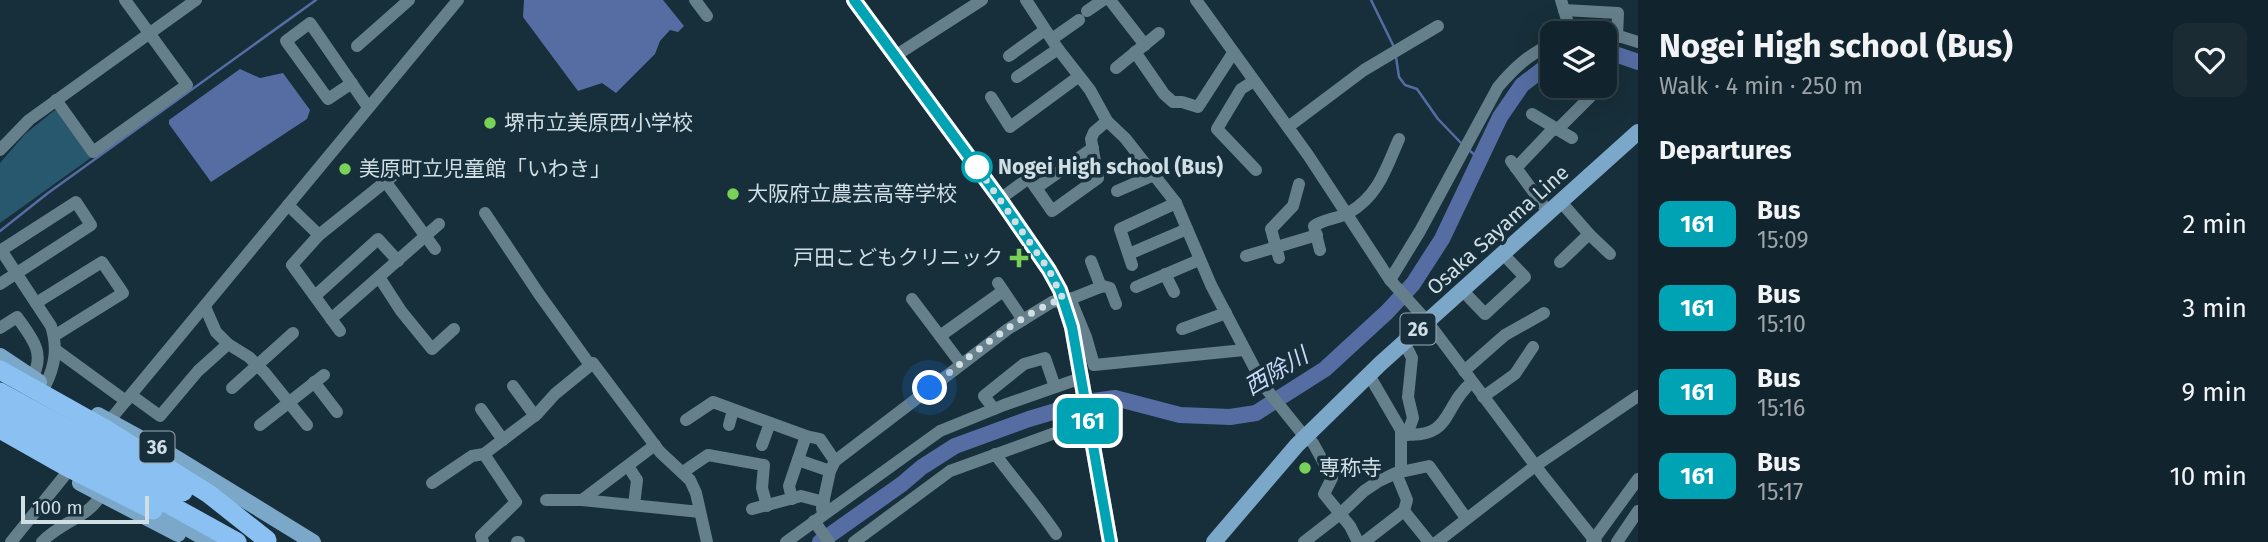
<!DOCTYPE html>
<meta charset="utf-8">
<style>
:root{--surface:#11232c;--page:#1a2b34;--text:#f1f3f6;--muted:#9ca4a9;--line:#304048}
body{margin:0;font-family:"Fira Sans","Noto Sans JP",sans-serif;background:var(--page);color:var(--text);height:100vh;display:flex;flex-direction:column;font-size:26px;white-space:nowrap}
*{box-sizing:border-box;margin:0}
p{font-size:23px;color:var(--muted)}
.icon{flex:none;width:38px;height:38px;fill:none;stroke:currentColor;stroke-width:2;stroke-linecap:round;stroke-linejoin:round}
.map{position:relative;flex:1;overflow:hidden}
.side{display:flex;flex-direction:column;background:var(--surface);width:630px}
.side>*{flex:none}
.badge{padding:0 14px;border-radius:10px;font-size:24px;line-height:46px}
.tools{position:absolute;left:1540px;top:21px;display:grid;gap:14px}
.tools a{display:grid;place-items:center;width:77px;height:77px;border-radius:14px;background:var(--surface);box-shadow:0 7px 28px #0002,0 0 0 2px var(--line);font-size:35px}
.scale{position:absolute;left:21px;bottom:18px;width:128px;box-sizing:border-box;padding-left:7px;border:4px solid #d0dee5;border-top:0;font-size:19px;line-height:24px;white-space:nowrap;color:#d0dee5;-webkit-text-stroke:5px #172f3a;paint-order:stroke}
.you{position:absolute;width:35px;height:35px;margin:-18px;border:5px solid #fff;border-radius:50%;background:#1a73e8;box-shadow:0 0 0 10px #1a73e833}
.map>.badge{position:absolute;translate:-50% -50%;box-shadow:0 0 0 4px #fff}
h2{padding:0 21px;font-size:26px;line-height:63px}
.round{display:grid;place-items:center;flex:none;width:74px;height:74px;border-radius:14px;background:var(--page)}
.overview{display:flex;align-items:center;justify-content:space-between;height:119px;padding:0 21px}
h1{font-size:33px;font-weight:700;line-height:52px}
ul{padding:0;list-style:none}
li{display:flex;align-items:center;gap:21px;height:84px;padding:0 21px}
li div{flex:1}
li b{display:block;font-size:26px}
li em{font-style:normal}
li .badge{min-width:77px;font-weight:700;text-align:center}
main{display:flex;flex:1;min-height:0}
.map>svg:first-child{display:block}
.green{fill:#27586d}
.water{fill:#556da3}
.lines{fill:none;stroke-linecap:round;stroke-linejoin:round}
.stream{stroke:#556da3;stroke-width:2.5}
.river{stroke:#556da3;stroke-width:16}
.minor{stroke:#657f8b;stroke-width:12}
.major{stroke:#7ba7c9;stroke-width:16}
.highway{stroke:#8ac1f2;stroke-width:19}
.line-casing{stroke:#fff;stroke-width:16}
.line{stroke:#00a3b4;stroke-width:10}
.walk{stroke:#d0dee5;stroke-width:7;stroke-dasharray:0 12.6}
.poi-dot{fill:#79d157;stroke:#172f3a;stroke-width:2.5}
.stop-dot{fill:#fff;stroke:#00a3b4;stroke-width:3.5}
.labels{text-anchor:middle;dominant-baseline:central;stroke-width:7;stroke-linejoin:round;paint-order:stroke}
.shield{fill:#172f3a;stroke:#98aab2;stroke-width:2}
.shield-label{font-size:19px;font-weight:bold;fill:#d0dee5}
.poi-label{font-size:21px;fill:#d0dee5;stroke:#172f3a;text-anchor:start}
.stop-label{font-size:21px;font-weight:bold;fill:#d0dee5;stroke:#172f3a;text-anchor:start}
.street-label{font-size:21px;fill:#d0dee5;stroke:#172f3a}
.water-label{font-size:23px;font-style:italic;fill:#c9d9f9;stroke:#172f3a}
</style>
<main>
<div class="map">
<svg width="1638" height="542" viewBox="0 0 1638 542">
<rect width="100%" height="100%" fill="#172f3a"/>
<path class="green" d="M55 110 59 111 92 157 0 223V163L25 134Z"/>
<g class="water">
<path d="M524 0H663L684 26 678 32 670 30 660 41 655 54 616 93 602 83 578 91 523 17Z"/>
<path d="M240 69 260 78 283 73 310 110 307 119 211 182 169 124V120Z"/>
</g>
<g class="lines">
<g class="stream">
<path d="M1371 0 1394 47"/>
<path d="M1396 57 1399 77 1405 85 1417 89 1438 119 1463 145"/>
<path d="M1468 149 1479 159"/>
<path d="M0 231 48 193 316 0"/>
</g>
<g class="river">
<path d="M1605 55H1618L1638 62"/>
<path d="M820 542 902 484 922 467 955 446 1029 419 1086 402 1115 398 1180 415 1230 417 1256 413 1325 369 1387 312 1413 284 1442 239 1500 117 1522 85 1552 62"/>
</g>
<g class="minor">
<path d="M695 0 707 16"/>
<path d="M1026 0 1058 49 1090 90 1107 121 1125 138 1176 203 1211 285 1264 386 1305 437 1313 443 1332 478 1324 494 1350 526 1358 542"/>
<path d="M1110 0 1145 45"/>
<path d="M1196 0 1308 155 1390 280 1427 321 1544 477 1596 542"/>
<path d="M1561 0 1571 33"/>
<path d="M1564 10 1618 13 1617 37"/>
<path d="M1087 11 1103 0"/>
<path d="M1605 36 1622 37 1638 42"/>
<path d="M1052 39 1079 20"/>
<path d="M357 46 409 0"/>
<path d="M1135 52 1164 94 1173 102H1182L1198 107 1233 53"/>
<path d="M895 56 982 0"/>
<path d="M1009 56 1045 30"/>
<path d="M1116 68 1159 33"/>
<path d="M1017 77 1058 49"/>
<path d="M1254 81 1241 89 1217 129 1256 170"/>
<path d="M352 83 328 99 286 41 310 23 368 107"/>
<path d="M991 97 1010 127 1078 77"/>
<path d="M56 100 93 152 187 85 125 0"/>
<path d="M1532 114 1572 138"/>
<path d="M1288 127 1364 70 1438 26"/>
<path d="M1557 130 1590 97"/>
<path d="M0 150 29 120 196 0"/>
<path d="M1511 161 1549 213"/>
<path d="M1516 168 1554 128"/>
<path d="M385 181 435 249"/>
<path d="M1036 188 1093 148"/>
<path d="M1117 191 1154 175"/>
<path d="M1000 199 1029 178 1052 211 1098 178 1091 139 1094 132 1107 121"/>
<path d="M1561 202 1589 234 1610 254"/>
<path d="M288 205 319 235"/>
<path d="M485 213 539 294 590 365"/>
<path d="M1 250 51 326C58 348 55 366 45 386"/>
<path d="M1320 250 1314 226C1326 218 1339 219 1350 212 1379 195 1386 168 1399 139"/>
<path d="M0 251 76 202 91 225 0 284"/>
<path d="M1129 254 1187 229"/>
<path d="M1246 256 1317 235"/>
<path d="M1279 258 1271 229 1293 206 1299 184"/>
<path d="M1091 261 1101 287"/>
<path d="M1560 262 1589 234"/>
<path d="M1132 265 1120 229 1176 203"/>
<path d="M1165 274 1174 292"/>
<path d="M379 277 401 311 432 349 454 329"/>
<path d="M1390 280 1420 231 1498 87C1514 68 1529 54 1552 44"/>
<path d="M998 283 1023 320"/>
<path d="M1136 287 1199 260"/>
<path d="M1462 290 1485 314 1525 277 1503 254"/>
<path d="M315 296 378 239 398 261"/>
<path d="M912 299 940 336"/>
<path d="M36 303 102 262 123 293 54 336"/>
<path d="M1072 303 1086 337 1094 365 1244 350"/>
<path d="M205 307 216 332 228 344 249 357 265 373 307 425"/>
<path d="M331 319 439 224"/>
<path d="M0 328 17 317C32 338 46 353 32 378"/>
<path d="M1182 329 1226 313"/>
<path d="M340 331 292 265 319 235 395 174"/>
<path d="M1404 342 1412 358 1408 397 1413 418 1407 435"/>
<path d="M56 350 126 401"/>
<path d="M961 364 940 336 1003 291"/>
<path d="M1464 371 1505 335 1544 313"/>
<path d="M1369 375 1401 430V472"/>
<path d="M314 382 337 412"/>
<path d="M513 386 535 416"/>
<path d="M232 388 293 333"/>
<path d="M131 395 160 416 198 371 228 344"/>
<path d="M1483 397 1515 374 1533 347"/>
<path d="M481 409 503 440"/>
<path d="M994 409 984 396 1024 364 1045 358 1055 387"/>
<path d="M686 420 713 402 806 436 820 439 835 461"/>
<path d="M260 425 324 375"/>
<path d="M729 425 733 410"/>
<path d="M105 426 458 0"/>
<path d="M1401 434C1453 440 1442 407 1472 382"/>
<path d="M762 445 770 423"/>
<path d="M995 454C1015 481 1037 506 1056 534"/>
<path d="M798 460 830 471"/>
<path d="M628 466 637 480 634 505"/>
<path d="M683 472 708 455 764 465 762 488 767 506"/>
<path d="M1396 473 1407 500 1404 511 1429 542"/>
<path d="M432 483 472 456 484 454"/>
<path d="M792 499 789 486 806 436"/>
<path d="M546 500H582L700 512"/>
<path d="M582 500 655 445"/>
<path d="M752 509 801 496 824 502"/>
<path d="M823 514 822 508 830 471 835 461 1008 329 1052 302 1073 298 1103 286 1110 288 1116 304"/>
<path d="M814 521 829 542"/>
<path d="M11 542 74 464"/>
<path d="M42 542C59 523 89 517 101 495"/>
<path d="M483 542 481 536 516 502 484 454 537 414 555 394 593 363 660 452 690 480 696 493 707 542"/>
<path d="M517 542H519"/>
<path d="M786 542 940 431 1004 405 1081 378"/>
<path d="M854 542 950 471 1088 421"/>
<path d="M1304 542 1340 514 1364 491 1379 481 1396 473 1429 466 1466 518"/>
<path d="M1364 542 1404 511"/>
<path d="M1437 542 1535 466 1638 396"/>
<path d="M1592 542 1638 479"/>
<path d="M1617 542 1638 511"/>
</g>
<g class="major">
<path d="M854 0 1000 199 1049 270 1060 290 1072 327 1110 542"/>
<path d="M0 356 39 382"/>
<path d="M98 415 173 456 313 542"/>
<path d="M80 483 178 534"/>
<path d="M144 503 211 542"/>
<path d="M1214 542 1297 445 1380 364 1638 132"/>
</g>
<g class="highway">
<path d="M0 370 107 430 209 494 267 540"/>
<path d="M0 392 183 492"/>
<path d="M0 411 237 542"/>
<path d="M0 429 67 467 153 510"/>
</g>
</g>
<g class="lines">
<g class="line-casing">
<path id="line" d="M854 0 1000 199 1049 270 1060 290 1072 327 1110 542"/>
</g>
<use href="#line" class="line"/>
<path class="walk" d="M930 388C963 362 1024 310 1063 299L1049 270 977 167"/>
</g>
<g class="poi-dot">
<circle cx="490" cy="123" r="7"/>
<circle cx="345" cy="169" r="7"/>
<circle cx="733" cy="194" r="7"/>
<path d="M1015.5 247.5h7v7h7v7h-7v7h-7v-7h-7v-7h7z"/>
<circle cx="1305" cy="468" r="7"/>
</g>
<circle class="stop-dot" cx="977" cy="167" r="14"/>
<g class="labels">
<g class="shield">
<rect x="1400.5" y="313.5" width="35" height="31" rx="5"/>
<rect x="139.5" y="431.5" width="35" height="31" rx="5"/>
</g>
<g class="shield-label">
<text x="1418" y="329">26</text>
<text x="157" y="447">36</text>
</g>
<g class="poi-label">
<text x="504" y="123">堺市立美原西小学校</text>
<text x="359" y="169">美原町立児童館「いわき」</text>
<text x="747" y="194">大阪府立農芸高等学校</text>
<text x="1003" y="258" text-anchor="end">戸田こどもクリニック</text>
<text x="1319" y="468">専称寺</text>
</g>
<g class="stop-label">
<text x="998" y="167">Nogei High school (Bus)</text>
</g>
<g class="street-label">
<text transform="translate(1498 230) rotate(-42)">Osaka Sayama Line</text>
</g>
<g class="water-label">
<text transform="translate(1276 371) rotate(-31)">西除川</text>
</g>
</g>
</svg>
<div class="tools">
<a><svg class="icon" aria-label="layers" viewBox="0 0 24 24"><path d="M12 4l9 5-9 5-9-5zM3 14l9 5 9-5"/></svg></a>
</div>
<div class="scale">100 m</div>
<div class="you" style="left:930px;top:388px"></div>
<b class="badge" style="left:1088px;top:421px;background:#00a3b4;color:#fff">161</b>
</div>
<section class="side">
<div class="overview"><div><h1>Nogei High school (Bus)</h1><p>Walk · 4 min · 250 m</p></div><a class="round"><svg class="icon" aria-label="heart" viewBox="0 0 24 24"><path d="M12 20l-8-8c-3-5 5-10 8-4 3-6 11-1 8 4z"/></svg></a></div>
<h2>Departures</h2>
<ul>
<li><span class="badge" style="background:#00a3b4;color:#fff">161</span><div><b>Bus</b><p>15:09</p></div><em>2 min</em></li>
<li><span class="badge" style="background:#00a3b4;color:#fff">161</span><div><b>Bus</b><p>15:10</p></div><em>3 min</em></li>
<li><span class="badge" style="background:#00a3b4;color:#fff">161</span><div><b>Bus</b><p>15:16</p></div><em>9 min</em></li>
<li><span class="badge" style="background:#00a3b4;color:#fff">161</span><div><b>Bus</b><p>15:17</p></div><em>10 min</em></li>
</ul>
</section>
</main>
